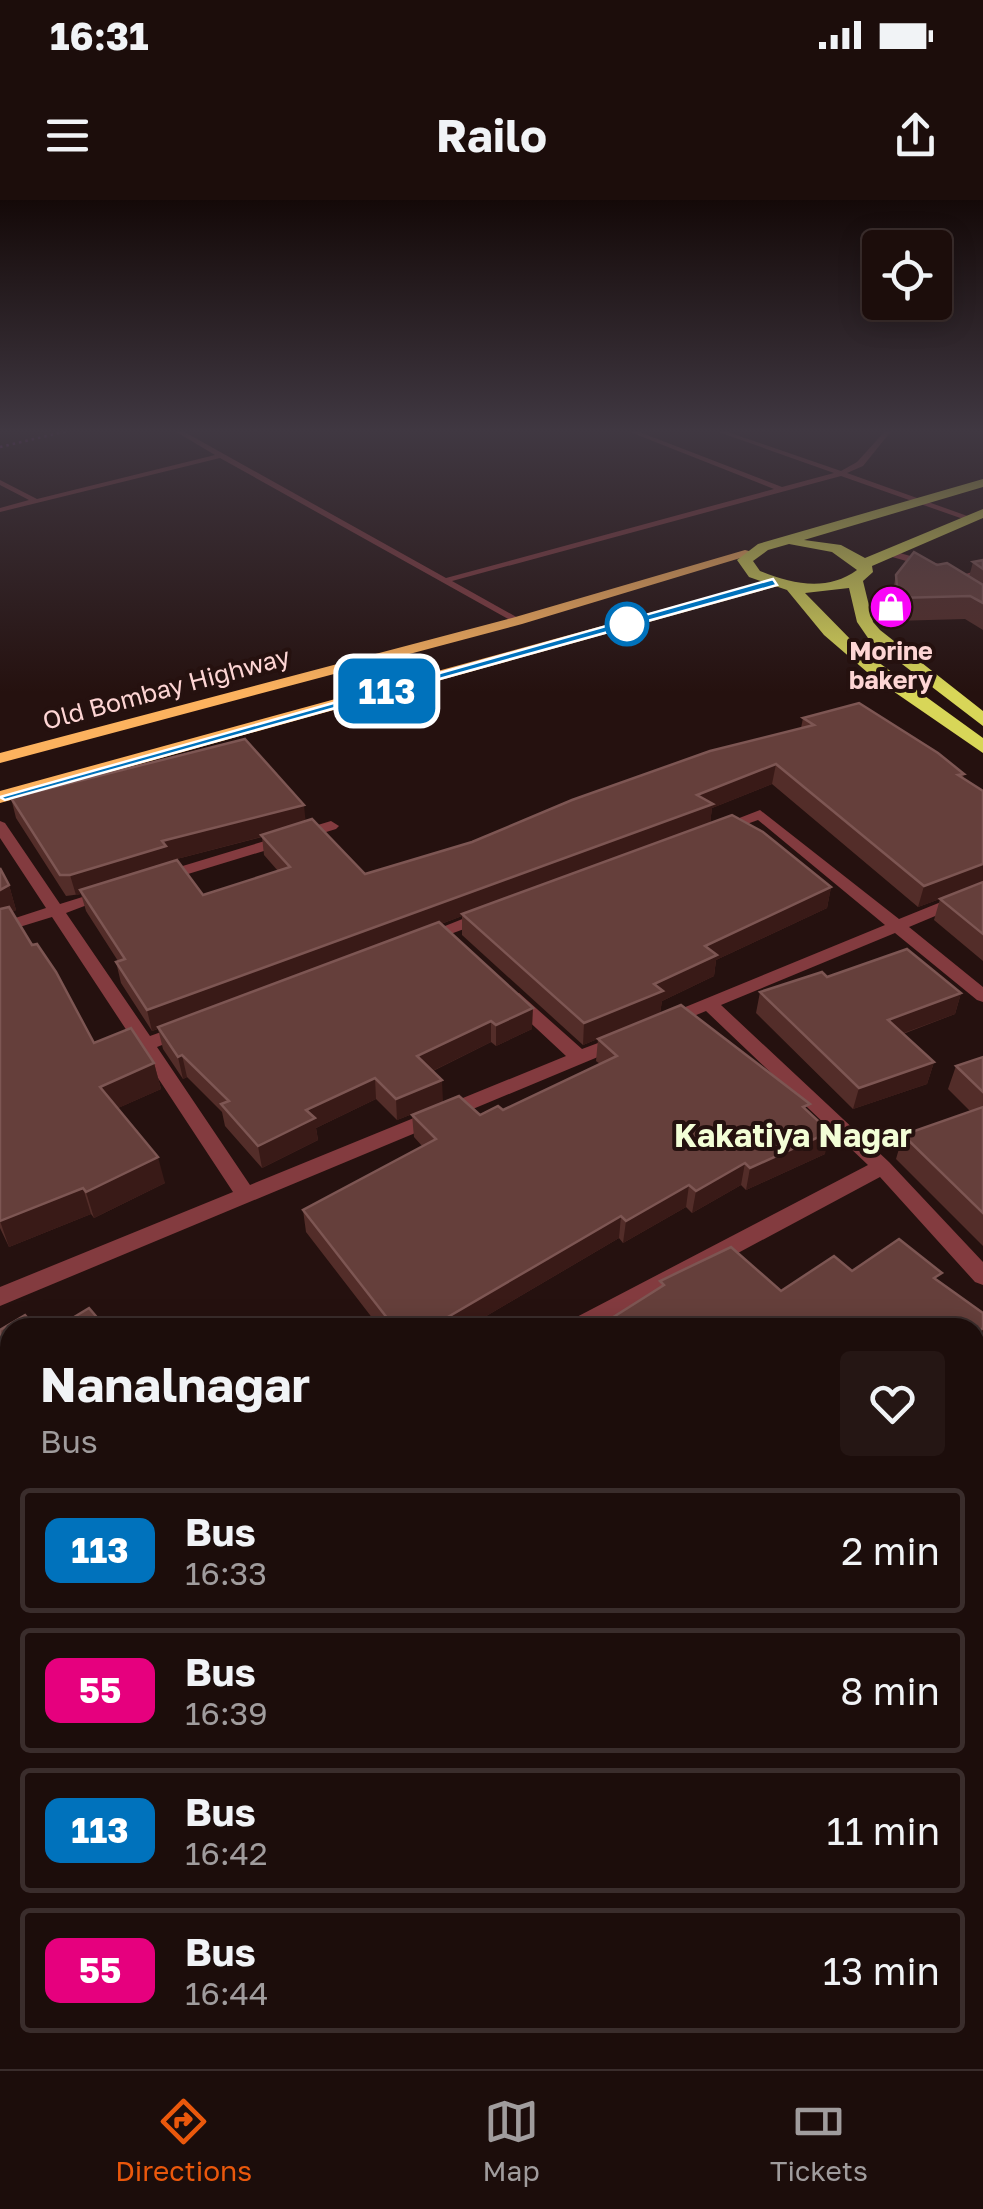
<!DOCTYPE html>
<style>
:root{--surface:#1c0d0b;--page:#251614;--text:#f1f3f6;--muted:#a09c9d;--line:#3a2d2c;--accent:#ea580c}
body{margin:0;font-family:"Golos Text",sans-serif;background:var(--page);color:var(--text);height:100vh;display:flex;flex-direction:column;font-size:38px;white-space:nowrap}
*{box-sizing:border-box;margin:0}
p{font-size:32px;color:var(--muted)}
.icon{flex:none;width:55px;height:55px;fill:none;stroke:currentColor;stroke-width:2;stroke-linecap:round;stroke-linejoin:round}
.map{position:relative;flex:1;overflow:hidden}
.drawer{position:absolute;left:0px;top:1118px;width:985px;height:752px;display:flex;flex-direction:column;background:var(--surface);border-radius:30px 30px 0 0;box-shadow:0 5px 25px #0003,0 0 0 2px var(--line)}
.drawer>*{flex:none}
.badge{padding:0 20px;border-radius:15px;font-size:35px;line-height:65px}
.buttons{position:absolute;left:862px;top:30px;display:grid;gap:20px}
.buttons a{display:grid;place-items:center;width:90px;height:90px;border-radius:10px;background:var(--surface);box-shadow:0 5px 25px #0003,0 0 0 2px var(--line);font-size:50px}
.map>.badge{position:absolute;translate:-50% -50%;box-shadow:0 0 0 5px #fff}
.round{display:grid;place-items:center;flex:none;width:105px;height:105px;border-radius:10px;background:var(--page)}
.headline{display:flex;align-items:center;justify-content:space-between;height:170px;padding:0 40px}
h1{font-size:48px;font-weight:700;line-height:75px}
ul{padding:0;list-style:none}
li{display:flex;align-items:center;gap:30px;height:125px;margin:0 20px 15px;padding:0 20px;border:5px solid var(--line);border-radius:10px}
li div{flex:1}
li b{display:block;font-size:38px}
li em{font-style:normal}
li .badge{min-width:110px;font-weight:700;text-align:center}
.status{display:flex;justify-content:space-between;align-items:center;height:70px;padding:0 50px;background:var(--surface);direction:ltr}
.status svg{height:28px;fill:currentColor}
header{display:flex;justify-content:space-between;align-items:center;height:130px;padding:0 40px;background:var(--surface);font-size:45px;font-weight:700}
.menu{display:flex;justify-content:space-around;align-items:center;height:140px;border-top:2px solid var(--line);background:var(--surface);font-size:28px;color:var(--muted)}
.menu a{display:grid;justify-items:center;gap:5px}
.menu .on{color:var(--accent)}
.map>svg:first-child{display:block}
.green{fill:#2b122f}
.lines{fill:none;stroke-linecap:round;stroke-linejoin:round}
.path{stroke:#a132b5;stroke-width:2.5;stroke-dasharray:2.5 4;stroke-linecap:butt}
.service{fill:#833b3f;fill-rule:evenodd}
.minor{fill:#833b3f;fill-rule:evenodd}
.primary{fill:#fcb25e;fill-rule:evenodd}
.trunk{fill:#d8d658;fill-rule:evenodd}
.wall{fill:#532d29;fill-rule:evenodd}
.shaded-wall{fill:#391a17}
.building{fill:#653f3b;stroke:#7d5653;stroke-width:2.5}
.line{fill:#0072bc;stroke:#fff;stroke-width:2.5}
.stop-dot{fill:#fff;stroke:#0072bc;stroke-width:5}
.labels{text-anchor:middle;dominant-baseline:central;stroke-width:8;stroke-linejoin:round;paint-order:stroke}
.far-poi-label{font-size:25px;font-weight:bold;fill:#fed5d4;stroke:#25110f}
.far-street-label{font-size:25px;fill:#fed5d4;stroke:#25110f}
.neighbourhood-label{font-size:32px;font-weight:bold;fill:#f3fed6;stroke:#25110f}
</style>
<div class="status"><b>16:31</b><svg viewBox="0 0 49 12"><path d="M0 12V9h3v3zM5 12V6h3v6zM10 12V3h3v9zM15 12V0h3v12zM26 1h20v11H26zM47 4h2v5h-2z"/></svg></div>
<header><svg class="icon" aria-label="menu" viewBox="0 0 24 24"><path d="M4 6h16M4 12h16M4 18h16"/></svg>Railo<svg class="icon" aria-label="share" viewBox="0 0 24 24"><path d="M12 15V3M7 8l5-5 5 5M5 13v7h14v-7"/></svg></header>
<div class="map">
<svg width="983" height="1869" viewBox="0 0 983 1869">
<rect width="100%" height="100%" fill="#25110f"/>
<path class="green" d="M983 1256V1528L975 1522V1263Z"/>
<g class="lines">
<path class="path" d="M0 247 72 230"/>
<path class="service" d="M173 230H181L446 378 774 289 625 230H634L782 287 834 273 713 230H722L841 271 857 262 886 230H892L863 266 847 273 973 318 966 320 841 276 452 381 520 419 521 421 517 424 220 258 0 312V308L29 300 0 285V280L37 299 215 255Z"/>
<g class="minor">
<path d="M889 350 939 364 941 366 935 369 885 355V351Z"/>
<path d="M983 369V375L956 382 983 400V408L941 381Z"/>
<path d="M760 610 899 719 983 685V696L909 727 983 787V802L977 800 895 733 721 805 889 962 983 1062V1085L975 1082 880 977 598 1128H566L569 1121 868 965 706 811 667 827 658 821 661 817 885 725 758 620 719 634 711 629Z"/>
<path d="M0 621 5 623 60 704 108 689 116 694 66 713 150 836 186 823 192 825 195 829 192 833 157 847 250 985 566 856 507 801 504 797 507 793H519L582 849 622 834 631 840 629 844 0 1106V1087L233 992 52 717 0 733V723L46 708 0 638Z"/>
<path d="M331 621 339 626 336 629 165 681H153L151 678 153 675Z"/>
<path d="M485 710 493 715 491 719 429 742 423 743 415 738Z"/>
<path d="M0 1274 10 1278V1304L0 1300Z"/>
<path d="M975 1540 983 1543V1576L975 1573Z"/>
<path d="M649 1860H691L694 1869H652Z"/>
</g>
<g class="primary">
<path d="M745 350 757 353 522 424 0 563V553L512 418Z"/>
<path d="M773 379 780 383 778 386 0 603V591Z"/>
</g>
<path class="trunk" d="M983 279V287L804 340 841 345 865 358 983 309V318L872 366 873 372 863 381 873 422 880 430 983 511V526L868 438 857 422 849 388 805 393 860 449 983 538V553L874 478 824 435 787 390 749 377 737 360 758 344ZM789 344 832 352 857 370C827 392 792 384 760 371L753 361 768 350Z"/>
</g>
<g class="wall">
<path d="M983 360V430L965 419 893 421 891 398 896 375 937 365 969 377 973 362Z"/>
<path d="M803 518 964 574 963 578 983 591V761L934 720 940 699 956 693 918 707 772 584 712 608 710 623 831 687 827 708 716 760 714 776 662 801 660 813 583 845 462 735V716L441 724 532 829 496 846 491 842 433 871 443 902 397 920 376 899 316 928 318 940 262 968 225 926 222 912 187 877 183 879 163 849 158 829 152 831 121 783 116 762 118 761 86 711 81 694 66 696 16 618 11 598 306 621 365 674 472 642 801 528ZM262 637 264 655 278 671 203 695 169 663V661Z"/>
<path d="M0 668 9 685 16 710 12 712 94 843 154 863 161 889 118 908 165 983 94 1018 91 1014 9 1047 0 1028Z"/>
<path d="M827 777 961 793 955 814 903 834 934 862 927 884 853 909 756 813 760 792Z"/>
<path d="M598 839 809 912 825 954 746 990 741 985 692 1013 686 1007 623 1043 619 1038 466 1128H380L306 1032 303 1010 423 947 414 937 412 915H480L503 910 600 864 596 861Z"/>
<path d="M983 857V1046L896 959 903 935 971 912 948 889 956 866Z"/>
<path d="M10 1128V1230L0 1217V1130Z"/>
<path d="M793 1860H975L983 1869H788Z"/>
</g>
<g class="shaded-wall">
<path d="M776 564 772 584 712 608 710 624 152 831 147 810Z"/>
<path d="M304 605 306 625 169 661 170 667 80 690 81 694 76 695 70 675 162 641Z"/>
<path d="M983 664V683L918 707 924 686Z"/>
<path d="M9 685 16 710 0 719V690Z"/>
<path d="M831 687 827 708 716 760 714 776 662 801 660 813 583 845 584 823 654 784 705 746Z"/>
<path d="M961 793 955 814 882 841 888 820Z"/>
<path d="M533 808 532 829 496 846V825Z"/>
<path d="M491 821V842L418 878 417 856Z"/>
<path d="M182 855 187 877 183 879 178 857Z"/>
<path d="M934 862 927 884 853 909 859 888Z"/>
<path d="M154 863 161 889 107 913 100 887Z"/>
<path d="M375 878 376 899 316 928 318 940 262 968 258 946 306 910Z"/>
<path d="M442 880 443 902 397 920 396 899Z"/>
<path d="M830 932 825 954 746 990 750 968Z"/>
<path d="M158 957 165 983 94 1018 86 992Z"/>
<path d="M745 963 741 985 692 1013 696 991Z"/>
<path d="M689 985 686 1007 623 1043 626 1021Z"/>
<path d="M83 988 91 1014 9 1047 0 1021Z"/>
<path d="M621 1016 619 1038 466 1128H429Z"/>
<path d="M983 1128V1142L975 1149V1135Z"/>
<path d="M983 1202V1204L975 1222V1208Z"/>
<path d="M10 1615V1647L0 1657V1625Z"/>
</g>
<g class="building">
<path d="M914 352 937 365 947 363 983 385V403L970 396 898 398 896 375Z"/>
<path d="M983 360V369L973 362Z"/>
<path d="M859 503 938 553 964 574 958 575 983 591V664L924 686 776 564 697 595 713 604 147 810 116 762 125 759 80 690 177 660 203 695 290 667 261 635 312 619 365 674 472 642 572 600 710 551 814 525 803 518Z"/>
<path d="M245 539 304 605 162 641 166 646 70 675H60L11 598Z"/>
<path d="M732 615 763 632 831 687 705 746 717 755 654 784 663 791 584 823 462 714Z"/>
<path d="M0 668 9 685 0 690Z"/>
<path d="M983 682V734L940 699Z"/>
<path d="M9 707 32 745 37 744 56 772 94 843 131 828 154 863 100 887 158 957 86 992 83 988 0 1021V709Z"/>
<path d="M439 722 533 808 496 825 491 821 417 856 442 880 396 899 375 878 306 910 315 918 258 946 221 904 229 901 182 855 178 857 158 827Z"/>
<path d="M907 749 961 793 888 820 934 862 859 888 760 792 822 772 827 777Z"/>
<path d="M681 805 810 904 803 907 830 932 750 968 745 963 696 991 689 985 626 1021 621 1016 429 1128H395L303 1010 436 939 412 915 459 896 480 915 498 906 503 910 617 856 598 839Z"/>
<path d="M983 857V892L956 866Z"/>
<path d="M983 907V1013L903 935Z"/>
<path d="M899 1039 942 1073 934 1078 983 1113V1128L975 1135V1128H596L664 1085 660 1081 731 1047 781 1091 834 1056 852 1071Z"/>
<path d="M89 1108 106 1128H56Z"/>
<path d="M25 1115 36 1128H10V1218L0 1205V1130Z"/>
<path d="M975 1193 983 1200V1202L975 1208Z"/>
<path d="M0 1347 10 1357V1615L0 1625Z"/>
<path d="M975 1585 983 1590V1869H803L794 1862 795 1860H975Z"/>
<path d="M52 1860H550L555 1865 552 1869H44Z"/>
</g>
<linearGradient id="sky" x2="0" y2="1"><stop stop-color="#140908"/><stop offset="0.47" stop-color="#403842"/><stop offset="1" stop-color="#403842" stop-opacity="0"/></linearGradient>
<rect width="983" height="492" fill="url(#sky)"/>
<path class="line" d="M773 379 777 385 5 600 0 597Z"/>
<defs>
<g id="shop-disc" transform="scale(2.25)"><circle r="9.5" fill="#f905f7" stroke="#25110f"/><path d="M-5-2.5h2.3a2.7 3.5 0 0 1 5.4 0H5L5.5 6h-11ZM-1.5-2.5h3a1.5 2.3 0 0 0-3 0Z" fill="#fff"/></g>
</defs>
<g fill-rule="evenodd">
<use href="#shop-disc" x="891" y="407"/>
</g>
<circle class="stop-dot" cx="627" cy="424" r="20"/>
<g class="labels">
<g class="far-poi-label">
<text x="891" y="450">Morine<tspan x="891" dy="29">bakery</tspan></text>
</g>
<g class="far-street-label">
<text transform="translate(166 488) rotate(-15)">Old Bombay Highway</text>
</g>
<g class="neighbourhood-label">
<text x="793" y="935">Kakatiya Nagar</text>
</g>
</g>
</svg>
<div class="buttons">
<a><svg class="icon" aria-label="locate" viewBox="0 0 24 24"><circle cx="12" cy="12" r="6"/><path d="M12 2v4M12 18v4M2 12h4M18 12h4"/></svg></a>
</div>
<b class="badge" style="left:387px;top:491px;background:#0072bc;color:#fff">113</b>
<section class="drawer">
<div class="headline"><div><h1>Nanalnagar</h1><p>Bus</p></div><a class="round"><svg class="icon" aria-label="heart" viewBox="0 0 24 24"><path d="M12 20l-8-8c-3-5 5-10 8-4 3-6 11-1 8 4z"/></svg></a></div>
<ul>
<li><span class="badge" style="background:#0072bc;color:#fff">113</span><div><b>Bus</b><p>16:33</p></div><em>2 min</em></li>
<li><span class="badge" style="background:#e6007e;color:#fff">55</span><div><b>Bus</b><p>16:39</p></div><em>8 min</em></li>
<li><span class="badge" style="background:#0072bc;color:#fff">113</span><div><b>Bus</b><p>16:42</p></div><em>11 min</em></li>
<li><span class="badge" style="background:#e6007e;color:#fff">55</span><div><b>Bus</b><p>16:44</p></div><em>13 min</em></li>
</ul>
</section>
</div>
<nav class="menu">
<a class="on"><svg class="icon" aria-label="directions" viewBox="0 0 24 24"><path d="M12 3l9 9-9 9-9-9zM9 14v-3h6M13 9l2 2-2 2"/></svg>Directions</a>
<a><svg class="icon" aria-label="map" viewBox="0 0 24 24"><path d="M3 6l6-2 6 2 6-2v14l-6 2-6-2-6 2zM9 4v14M15 6v14"/></svg>Map</a>
<a><svg class="icon" aria-label="tickets" viewBox="0 0 24 24"><path d="M3 7h18v10H3zM15 7v10"/></svg>Tickets</a>
</nav>
